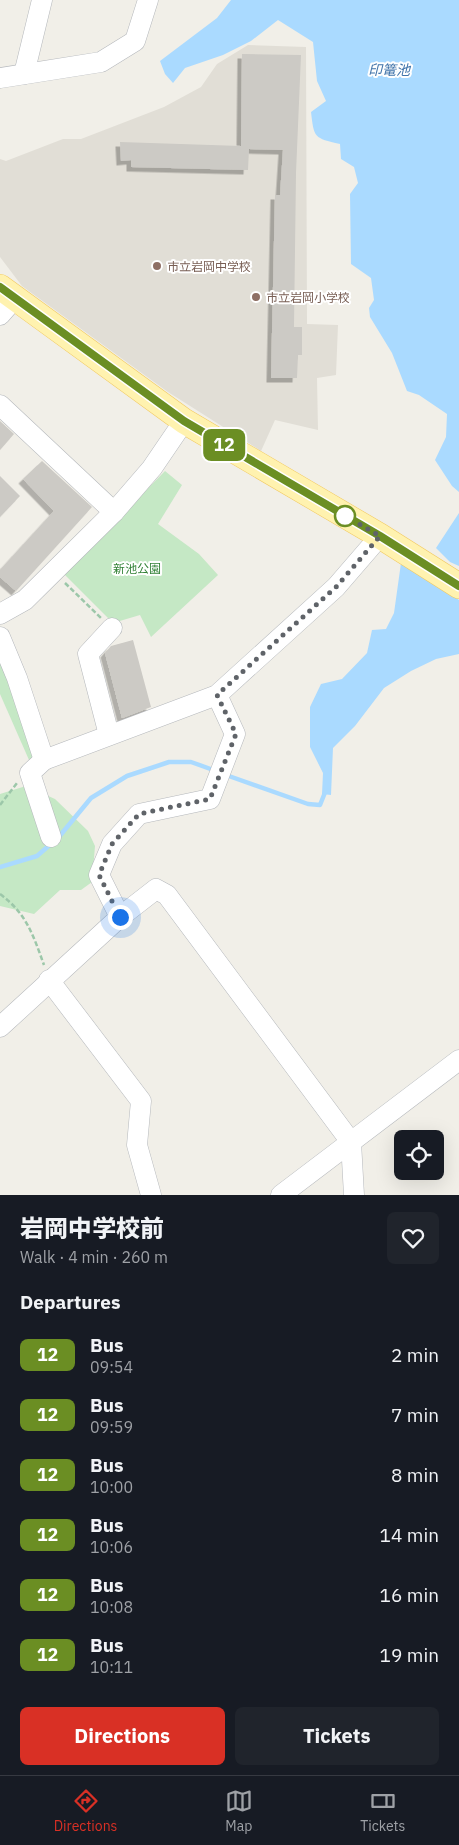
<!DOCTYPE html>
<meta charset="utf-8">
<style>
:root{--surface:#171b24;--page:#20242c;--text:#f1f3f6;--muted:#9ea1a6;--line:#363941;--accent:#d93025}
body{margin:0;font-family:"IBM Plex Sans","Noto Sans JP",sans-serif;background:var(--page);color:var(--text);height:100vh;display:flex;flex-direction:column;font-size:19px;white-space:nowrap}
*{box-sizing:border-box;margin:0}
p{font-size:16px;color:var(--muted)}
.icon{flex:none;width:28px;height:28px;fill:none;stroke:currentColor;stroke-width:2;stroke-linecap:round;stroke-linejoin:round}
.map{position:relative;height:1195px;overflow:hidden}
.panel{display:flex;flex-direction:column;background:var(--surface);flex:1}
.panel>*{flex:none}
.badge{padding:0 10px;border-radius:8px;font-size:18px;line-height:32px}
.tools{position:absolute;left:394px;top:1130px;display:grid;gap:10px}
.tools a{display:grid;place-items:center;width:50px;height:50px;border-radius:8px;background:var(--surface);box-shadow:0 5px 20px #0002;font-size:25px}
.you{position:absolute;width:25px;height:25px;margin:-12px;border:4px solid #fff;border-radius:50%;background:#1a73e8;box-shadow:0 0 0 8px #1a73e833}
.map>.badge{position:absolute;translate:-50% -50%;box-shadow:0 0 0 2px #fff}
h2{padding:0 20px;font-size:19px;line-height:45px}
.round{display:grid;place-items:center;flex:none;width:52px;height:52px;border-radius:8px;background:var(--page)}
.summary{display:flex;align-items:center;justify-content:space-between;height:85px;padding:0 20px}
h1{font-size:24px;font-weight:800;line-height:38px}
.action{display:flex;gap:10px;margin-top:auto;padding:10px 20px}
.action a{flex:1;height:58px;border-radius:8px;background:var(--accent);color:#fff;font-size:20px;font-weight:800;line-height:58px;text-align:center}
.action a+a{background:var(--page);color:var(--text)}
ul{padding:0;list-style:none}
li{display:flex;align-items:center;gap:15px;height:60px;padding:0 20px}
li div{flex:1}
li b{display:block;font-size:19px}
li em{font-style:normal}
li .badge{min-width:55px;font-weight:700;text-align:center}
.tab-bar{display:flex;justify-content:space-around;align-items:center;height:70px;border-top:1px solid var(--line);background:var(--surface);font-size:14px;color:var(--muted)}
.tab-bar a{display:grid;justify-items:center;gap:2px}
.tab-bar .current{color:var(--accent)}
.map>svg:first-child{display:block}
.education{fill:#e1ded6}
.green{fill:#c5e8c5}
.water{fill:#aadaff}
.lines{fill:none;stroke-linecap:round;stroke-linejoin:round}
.stream{stroke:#aadaff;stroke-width:4.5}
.building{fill:#cccac5;filter:url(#shadow)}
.minor-casing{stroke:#b5b8bc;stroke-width:21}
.major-casing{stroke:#f2c960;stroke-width:26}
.path{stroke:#9cc7a9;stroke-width:2.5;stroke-dasharray:5 2.5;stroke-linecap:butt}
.minor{stroke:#fff;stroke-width:20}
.major{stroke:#fff2af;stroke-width:25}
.line-casing{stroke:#fff;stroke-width:11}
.line{stroke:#6b8e23;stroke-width:8}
.walk{stroke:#5f6368;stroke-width:5;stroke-dasharray:0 9}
.education-dot{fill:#8d6e63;stroke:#fff;stroke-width:2}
.stop-dot{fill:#fff;stroke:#6b8e23;stroke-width:2.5}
.labels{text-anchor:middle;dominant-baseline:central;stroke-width:4;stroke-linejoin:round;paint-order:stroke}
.education-label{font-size:12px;fill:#785e54;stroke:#fff;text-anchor:start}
.park-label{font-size:12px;fill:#348238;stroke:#fff}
.water-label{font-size:14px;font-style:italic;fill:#4174aa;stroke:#fff}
</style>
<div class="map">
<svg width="459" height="1195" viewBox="0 0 459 1195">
<defs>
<filter id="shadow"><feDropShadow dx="-4.5" dy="4.5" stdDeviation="0" flood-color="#0004"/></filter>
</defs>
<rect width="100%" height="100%" fill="#f1efe8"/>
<path class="education" d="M248 45 306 47 307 324 338 325 336 375 317 378 318 430 275 420 261 451 168 392 22 286 0 257V159L6 161 63 139H81L164 107 201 87 217 64Z"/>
<g class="green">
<path d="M165 471 182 485 158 524 199 554 218 575 151 637 140 615 113 623 64 574Z"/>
<path d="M0 659 35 760H29L0 694Z"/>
<path d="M26 786 55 799 88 831 95 846 92 882 81 890H60L34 914 0 906V794Z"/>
</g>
<g class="water">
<path d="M231 0H459V492L452 486 435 460 446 437 447 414 419 395 407 391 392 353 370 317 369 308 374 300 371 278 351 264 350 194 358 183 354 167 341 159 340 144C314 138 314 138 311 112L326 101 317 81 313 42 278 20 251 41 223 55 185 68 173 83 165 74 160 61 217 18Z"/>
<path d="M459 513V566L450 562 436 548Z"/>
<path d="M401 563 459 600V654L436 659 411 671 384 688 355 726 333 748 331 795 322 794 323 773 310 747V707L321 684 342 679 367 653 372 630 386 629 394 613Z"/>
</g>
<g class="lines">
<g class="stream">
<path d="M226 775 308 804 320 805 326 790"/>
<path d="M58 838 91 798 127 776 169 762H191L216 771"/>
<path d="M0 867 37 856 52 843"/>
</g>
</g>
<g class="building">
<path d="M242 54 301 55 296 173 294 327H302V355H298L297 378H271L275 195H280L283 150 249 149 248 170 131 167V160L121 161 120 142 241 146Z"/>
<path d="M0 421 14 434 0 450Z"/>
<path d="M42 461 92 507 16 591 0 577V570L54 511 23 479Z"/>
<path d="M0 476 20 496 0 517Z"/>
<path d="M133 640 151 707 122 718 105 653 111 646Z"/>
</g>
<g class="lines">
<g class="minor-casing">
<g id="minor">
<path d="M24 74 42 0"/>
<path d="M0 78 101 62 135 41 148 0"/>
<path d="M0 315 14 299"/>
<path d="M0 405 114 512"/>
<path d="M0 614 25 600 114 512 152 468 184 421"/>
<path d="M0 637 17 678 44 760 217 695 336 587 380 536"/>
<path d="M109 735 88 654 112 628"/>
<path d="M44 760 30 773 51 837"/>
<path d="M120 917 99 875 112 844 139 814 210 799 235 734 217 695"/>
<path d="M49 980 141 1101 137 1145 151 1195"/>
<path d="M0 1027 120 917 156 889 167 895 351 1142 354 1195"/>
<path d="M281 1195 459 1060"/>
</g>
</g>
<g class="major-casing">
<path id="major" d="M0 287 184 421 380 536 459 586"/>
</g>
<g class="path">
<path d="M65 583 101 618"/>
<path d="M0 805 17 783"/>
<path d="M0 894C27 914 33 935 44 965"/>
</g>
<use href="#minor" class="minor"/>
<use href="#major" class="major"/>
</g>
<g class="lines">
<g class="line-casing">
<path id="line" d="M0 287 184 421 380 536 459 586"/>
</g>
<use href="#line" class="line"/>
<path class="walk" d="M120 917 99 875 112 844 139 814 210 799 236 734 217 695 336 587 380 536 345 516"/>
</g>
<g class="education-dot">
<circle cx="157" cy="266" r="5"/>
<circle cx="256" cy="297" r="5"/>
</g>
<circle class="stop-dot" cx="345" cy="516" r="10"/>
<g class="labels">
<g class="education-label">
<text x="167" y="266">市立岩岡中学校</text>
<text x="266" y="297">市立岩岡小学校</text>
</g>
<g class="park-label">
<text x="137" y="568">新池公園</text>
</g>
<g class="water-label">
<text x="389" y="70">印篭池</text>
</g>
</g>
</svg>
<div class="tools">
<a><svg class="icon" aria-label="locate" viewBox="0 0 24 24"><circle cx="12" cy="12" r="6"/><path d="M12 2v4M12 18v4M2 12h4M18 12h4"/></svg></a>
</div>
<div class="you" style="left:120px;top:917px"></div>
<b class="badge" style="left:224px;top:445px;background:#6b8e23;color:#fff">12</b>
</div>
<section class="panel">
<div class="summary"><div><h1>岩岡中学校前</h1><p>Walk · 4 min · 260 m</p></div><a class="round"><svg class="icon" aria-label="heart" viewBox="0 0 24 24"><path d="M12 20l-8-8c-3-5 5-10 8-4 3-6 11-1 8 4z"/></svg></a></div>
<h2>Departures</h2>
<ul>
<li><span class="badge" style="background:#6b8e23;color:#fff">12</span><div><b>Bus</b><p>09:54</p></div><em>2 min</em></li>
<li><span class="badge" style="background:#6b8e23;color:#fff">12</span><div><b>Bus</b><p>09:59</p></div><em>7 min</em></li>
<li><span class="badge" style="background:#6b8e23;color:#fff">12</span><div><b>Bus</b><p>10:00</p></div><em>8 min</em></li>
<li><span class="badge" style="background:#6b8e23;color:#fff">12</span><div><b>Bus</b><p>10:06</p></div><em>14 min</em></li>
<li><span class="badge" style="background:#6b8e23;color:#fff">12</span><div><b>Bus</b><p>10:08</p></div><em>16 min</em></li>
<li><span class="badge" style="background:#6b8e23;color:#fff">12</span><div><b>Bus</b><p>10:11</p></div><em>19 min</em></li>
</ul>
<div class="action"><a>Directions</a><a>Tickets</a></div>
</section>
<nav class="tab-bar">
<a class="current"><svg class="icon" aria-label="directions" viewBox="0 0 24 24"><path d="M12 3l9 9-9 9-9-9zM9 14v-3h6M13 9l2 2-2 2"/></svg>Directions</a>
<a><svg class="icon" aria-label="map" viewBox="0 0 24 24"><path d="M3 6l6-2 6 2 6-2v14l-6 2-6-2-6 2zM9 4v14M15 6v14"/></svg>Map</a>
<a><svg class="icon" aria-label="tickets" viewBox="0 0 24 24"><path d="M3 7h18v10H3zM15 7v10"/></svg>Tickets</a>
</nav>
